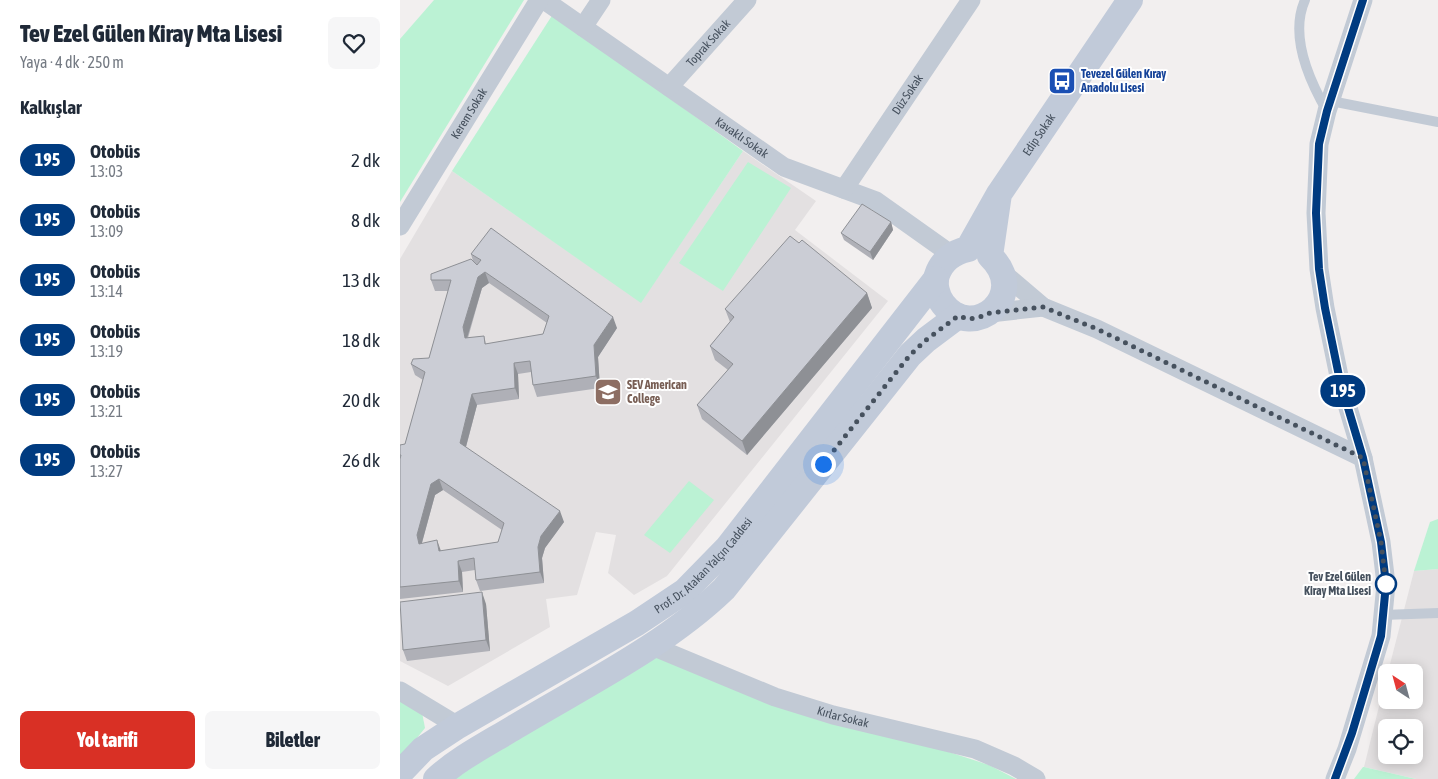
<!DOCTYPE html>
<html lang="tr">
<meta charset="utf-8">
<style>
:root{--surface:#fff;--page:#f6f6f7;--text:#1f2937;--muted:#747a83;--accent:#d93025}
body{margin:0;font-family:"Asap Condensed",sans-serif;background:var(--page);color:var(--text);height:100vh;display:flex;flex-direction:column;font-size:19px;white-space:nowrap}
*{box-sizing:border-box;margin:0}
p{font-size:16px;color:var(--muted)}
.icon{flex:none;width:28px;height:28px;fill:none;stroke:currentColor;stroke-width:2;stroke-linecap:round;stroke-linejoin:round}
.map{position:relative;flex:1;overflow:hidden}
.side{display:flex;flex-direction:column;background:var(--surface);width:400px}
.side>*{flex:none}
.badge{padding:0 10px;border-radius:16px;font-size:18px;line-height:32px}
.needle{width:32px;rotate:324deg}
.controls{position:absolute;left:978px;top:664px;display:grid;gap:10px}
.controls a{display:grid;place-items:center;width:45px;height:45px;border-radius:8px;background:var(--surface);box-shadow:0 2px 12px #0003;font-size:25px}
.you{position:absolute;width:25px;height:25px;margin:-12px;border:4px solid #fff;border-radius:50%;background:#1a73e8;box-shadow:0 0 0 8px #1a73e833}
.map>.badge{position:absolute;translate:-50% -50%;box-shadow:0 0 0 2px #fff}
h2{padding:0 20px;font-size:19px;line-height:45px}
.round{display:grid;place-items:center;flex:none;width:52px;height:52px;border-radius:8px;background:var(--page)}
.summary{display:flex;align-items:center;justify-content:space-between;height:85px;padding:0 20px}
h1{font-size:24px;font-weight:800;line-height:38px}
.cta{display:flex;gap:10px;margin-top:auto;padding:10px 20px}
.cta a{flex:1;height:58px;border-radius:8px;background:var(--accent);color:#fff;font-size:20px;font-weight:800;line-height:58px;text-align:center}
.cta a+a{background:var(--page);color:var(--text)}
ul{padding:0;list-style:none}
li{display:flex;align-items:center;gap:15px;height:60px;padding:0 20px}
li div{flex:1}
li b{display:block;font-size:19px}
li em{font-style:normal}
li .badge{min-width:55px;font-weight:700;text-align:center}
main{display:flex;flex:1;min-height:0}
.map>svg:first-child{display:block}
.education{fill:#e3e0e1;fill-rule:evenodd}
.green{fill:#bbf2d4}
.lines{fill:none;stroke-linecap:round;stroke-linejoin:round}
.service{stroke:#c2cad5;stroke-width:10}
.minor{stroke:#c2cad5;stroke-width:19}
.secondary{stroke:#c1cad9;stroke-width:26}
.wall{fill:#afb0b7;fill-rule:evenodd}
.shaded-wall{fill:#8e9095}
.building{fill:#cbcdd5;stroke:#8e9095;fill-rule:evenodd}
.line-casing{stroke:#fff;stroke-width:11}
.line{stroke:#003b80;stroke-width:8}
.walk{stroke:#46515e;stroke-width:5;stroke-dasharray:0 9}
.stop-dot{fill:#fff;stroke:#003b80;stroke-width:2.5}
.labels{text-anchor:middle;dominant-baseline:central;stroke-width:4;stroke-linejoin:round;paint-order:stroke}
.street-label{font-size:12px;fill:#46515e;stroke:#fff}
.transit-label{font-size:12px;font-weight:bold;fill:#164399;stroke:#fff;text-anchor:start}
.education-label{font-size:12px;font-weight:bold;fill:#785e54;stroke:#fff;text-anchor:start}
.stop-label{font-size:12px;font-weight:bold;fill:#46515e;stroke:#fff;text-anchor:end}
</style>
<main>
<section class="side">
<div class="summary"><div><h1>Tev Ezel Gülen Kiray Mta Lisesi</h1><p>Yaya · 4 dk · 250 m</p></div><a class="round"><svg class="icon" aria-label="heart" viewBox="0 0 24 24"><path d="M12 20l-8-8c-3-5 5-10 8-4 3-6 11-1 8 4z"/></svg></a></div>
<h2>Kalkışlar</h2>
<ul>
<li><span class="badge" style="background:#003b80;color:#fff">195</span><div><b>Otobüs</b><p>13:03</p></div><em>2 dk</em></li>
<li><span class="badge" style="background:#003b80;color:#fff">195</span><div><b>Otobüs</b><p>13:09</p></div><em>8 dk</em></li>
<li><span class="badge" style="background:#003b80;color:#fff">195</span><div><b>Otobüs</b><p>13:14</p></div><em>13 dk</em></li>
<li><span class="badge" style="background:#003b80;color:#fff">195</span><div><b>Otobüs</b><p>13:19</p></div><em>18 dk</em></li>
<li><span class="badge" style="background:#003b80;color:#fff">195</span><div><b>Otobüs</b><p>13:21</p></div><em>20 dk</em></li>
<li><span class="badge" style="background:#003b80;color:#fff">195</span><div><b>Otobüs</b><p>13:27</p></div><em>26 dk</em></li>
</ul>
<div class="cta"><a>Yol tarifi</a><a>Biletler</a></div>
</section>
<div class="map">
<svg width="1038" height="779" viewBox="0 0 1038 779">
<rect width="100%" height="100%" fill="#f2efef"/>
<g class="education">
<path d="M343 151 416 201 395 230 488 301 267 576 234 595 208 573 216 535 196 532 177 595 146 599 150 627 48 686 0 661V259L52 171 241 302Z"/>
<path d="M1038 569V779H1016L964 767 986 678V700H1014V672H988L1014 571ZM986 728H1014V755H986Z"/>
</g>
<g class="green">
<path d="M34 0H124L0 202V39Z"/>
<path d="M153 14 343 151 241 303 52 171Z"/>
<path d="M348 162 391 188 323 291 279 263Z"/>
<path d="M289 481 314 500 270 553 244 535Z"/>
<path d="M1038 519V569L1014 571 1030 522Z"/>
<path d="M253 656 589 765 616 779H49Z"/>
<path d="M0 691 20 702 25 728 0 759Z"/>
<path d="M963 767H964L1016 779H954Z"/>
</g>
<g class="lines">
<g class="service">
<path d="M905 0C889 36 909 80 927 111"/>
<path d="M931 101 1038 122"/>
<path d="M983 615 1038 613"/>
</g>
<g class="minor">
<path id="s1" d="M144 0 384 167 476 201 552 255"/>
<path d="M183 27 201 0"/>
<path id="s2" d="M269 87 347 0"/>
<path id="s3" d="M444 189 571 0"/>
<path id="s4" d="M0 226 139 0"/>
<path d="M603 273 643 307 697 329 963 458"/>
<path d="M590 313 643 307"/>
<path id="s5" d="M252 646 375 697 433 715 575 749 614 766 636 779"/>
<path d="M0 691 58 726"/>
<path d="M935 779 947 749 981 636 986 584 981 542 963 458 940 381 925 308 919 269 916 213 919 144 927 111 963 0"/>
</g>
<g class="secondary">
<path id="s6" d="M599 194 590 256C631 295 573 343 543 304 537 296 534 284 537 275 542 260 554 252 568 249L599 194 730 0"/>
<path id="s7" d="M0 773 23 749 58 726 237 623 285 591 328 547 536 279"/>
<path d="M36 779C59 758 89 743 115 727 185 685 266 645 324 589L510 355 526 340 558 316"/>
</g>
</g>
<g class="wall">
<path d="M491 222 493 230 473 260 444 240 441 233Z"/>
<path d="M71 254 217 328 198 357 200 388 137 397 133 385 131 372 118 374 119 399 77 405 66 447 164 522 145 548 142 558 144 583 80 591 76 580 75 570 62 572 63 592 0 599V445L5 444 23 380 15 375 11 364 29 358 48 291H35L31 280 73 261ZM89 283 147 323 143 334 86 344 84 336 68 338 82 288ZM43 490 102 530 98 542 41 551 22 543 35 495Z"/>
<path d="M467 293 472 308 347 455 302 419 297 405 328 370 315 360 310 346 330 322 325 309Z"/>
<path d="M86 604 90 651 7 661 3 650Z"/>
</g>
<g class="shaded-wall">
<path d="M491 222 493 230 473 260 470 252Z"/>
<path d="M85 272 89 283 82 288 67 338H65L63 327 78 277Z"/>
<path d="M467 293 472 308 347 455 342 441Z"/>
<path d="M213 317 217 328 198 357 200 388 196 376 194 345Z"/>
<path d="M114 363 118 374 119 399 115 388Z"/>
<path d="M72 394 77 405 64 454 60 443Z"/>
<path d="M39 479 43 490 35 495 21 546 19 544 17 535 31 484Z"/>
<path d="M160 511 164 522 145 548 142 558 144 583 140 572 138 547 141 536Z"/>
<path d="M37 540 41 551H39Z"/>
<path d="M58 561 62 572 63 592 59 581Z"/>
<path d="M82 592 86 604 90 651 86 640Z"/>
</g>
<g class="building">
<path d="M462 204 491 222 470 252 441 233Z"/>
<path d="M91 228 213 317 194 345 196 376 133 385 130 361 114 363 115 388 72 394 60 443 160 511 141 536 138 547 140 572 76 580 74 558 58 561 59 581 0 587V459L1 455H0V445L5 444 25 372 11 364 13 359 29 358 51 280H31V274L71 259 77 265 81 260 71 254ZM85 272 149 316 143 334 85 344 84 336 65 338 63 327 78 277ZM39 479 104 523 98 542 39 551 37 540 19 544 17 535 31 484Z"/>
<path d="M390 236 399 243 402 240 467 293 342 441 297 405 333 364 310 346 334 317 325 309Z"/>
<path d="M82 592 86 640 3 650 0 602Z"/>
</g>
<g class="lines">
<g class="line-casing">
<path id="line" d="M935 779 952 733 981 636 986 584 981 542 963 458 940 381 925 308 919 269 916 213 919 144 927 111 963 0"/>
</g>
<use href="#line" class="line"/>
<path class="walk" d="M423 464 510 355 526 340 558 316 569 319 580 317 590 313 643 307 697 329 963 458 981 542 986 584"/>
</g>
<defs>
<g id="bus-square" transform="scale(1.4375)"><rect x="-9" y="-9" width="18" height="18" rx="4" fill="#1a4fb4" stroke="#fff"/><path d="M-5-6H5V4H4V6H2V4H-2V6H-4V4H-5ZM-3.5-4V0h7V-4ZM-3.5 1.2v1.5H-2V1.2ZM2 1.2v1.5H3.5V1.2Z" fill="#fff"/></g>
<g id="school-square" transform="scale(1.4375)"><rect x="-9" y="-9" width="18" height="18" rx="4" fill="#8d6e63" stroke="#fff"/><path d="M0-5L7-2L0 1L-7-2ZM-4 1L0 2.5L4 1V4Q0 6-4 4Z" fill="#fff"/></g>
</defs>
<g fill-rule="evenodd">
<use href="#bus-square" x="662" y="81"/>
<use href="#school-square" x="208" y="392"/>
</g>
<circle class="stop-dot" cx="986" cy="584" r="10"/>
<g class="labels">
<g class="street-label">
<text stroke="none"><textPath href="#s2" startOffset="59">Toprak Sokak</textPath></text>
<text stroke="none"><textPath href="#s3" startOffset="114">Düz Sokak</textPath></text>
<text stroke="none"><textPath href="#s4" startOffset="132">Kerem Sokak</textPath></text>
<text stroke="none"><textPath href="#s6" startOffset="388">Edip Sokak</textPath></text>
<text stroke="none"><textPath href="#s1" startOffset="241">Kavaklı Sokak</textPath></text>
<text stroke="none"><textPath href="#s7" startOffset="370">Prof. Dr. Atakan Yalçın Caddesi</textPath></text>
<text stroke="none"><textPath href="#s5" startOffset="204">Kırlar Sokak</textPath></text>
</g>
<g class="transit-label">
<text x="681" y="74">Tevezel Gülen Kıray<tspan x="681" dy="14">Anadolu Lisesi</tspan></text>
</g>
<g class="education-label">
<text x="227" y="385">SEV American<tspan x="227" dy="14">College</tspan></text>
</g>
<g class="stop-label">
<text x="971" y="577">Tev Ezel Gülen<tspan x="971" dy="14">Kiray Mta Lisesi</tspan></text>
</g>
</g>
</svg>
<div class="controls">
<a><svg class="needle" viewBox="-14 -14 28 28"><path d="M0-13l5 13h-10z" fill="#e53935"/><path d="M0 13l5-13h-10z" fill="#747a83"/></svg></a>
<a><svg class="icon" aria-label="locate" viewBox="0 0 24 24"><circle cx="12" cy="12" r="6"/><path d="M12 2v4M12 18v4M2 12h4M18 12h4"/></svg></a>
</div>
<div class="you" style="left:423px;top:464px"></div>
<b class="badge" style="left:943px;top:391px;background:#003b80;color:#fff">195</b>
</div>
</main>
